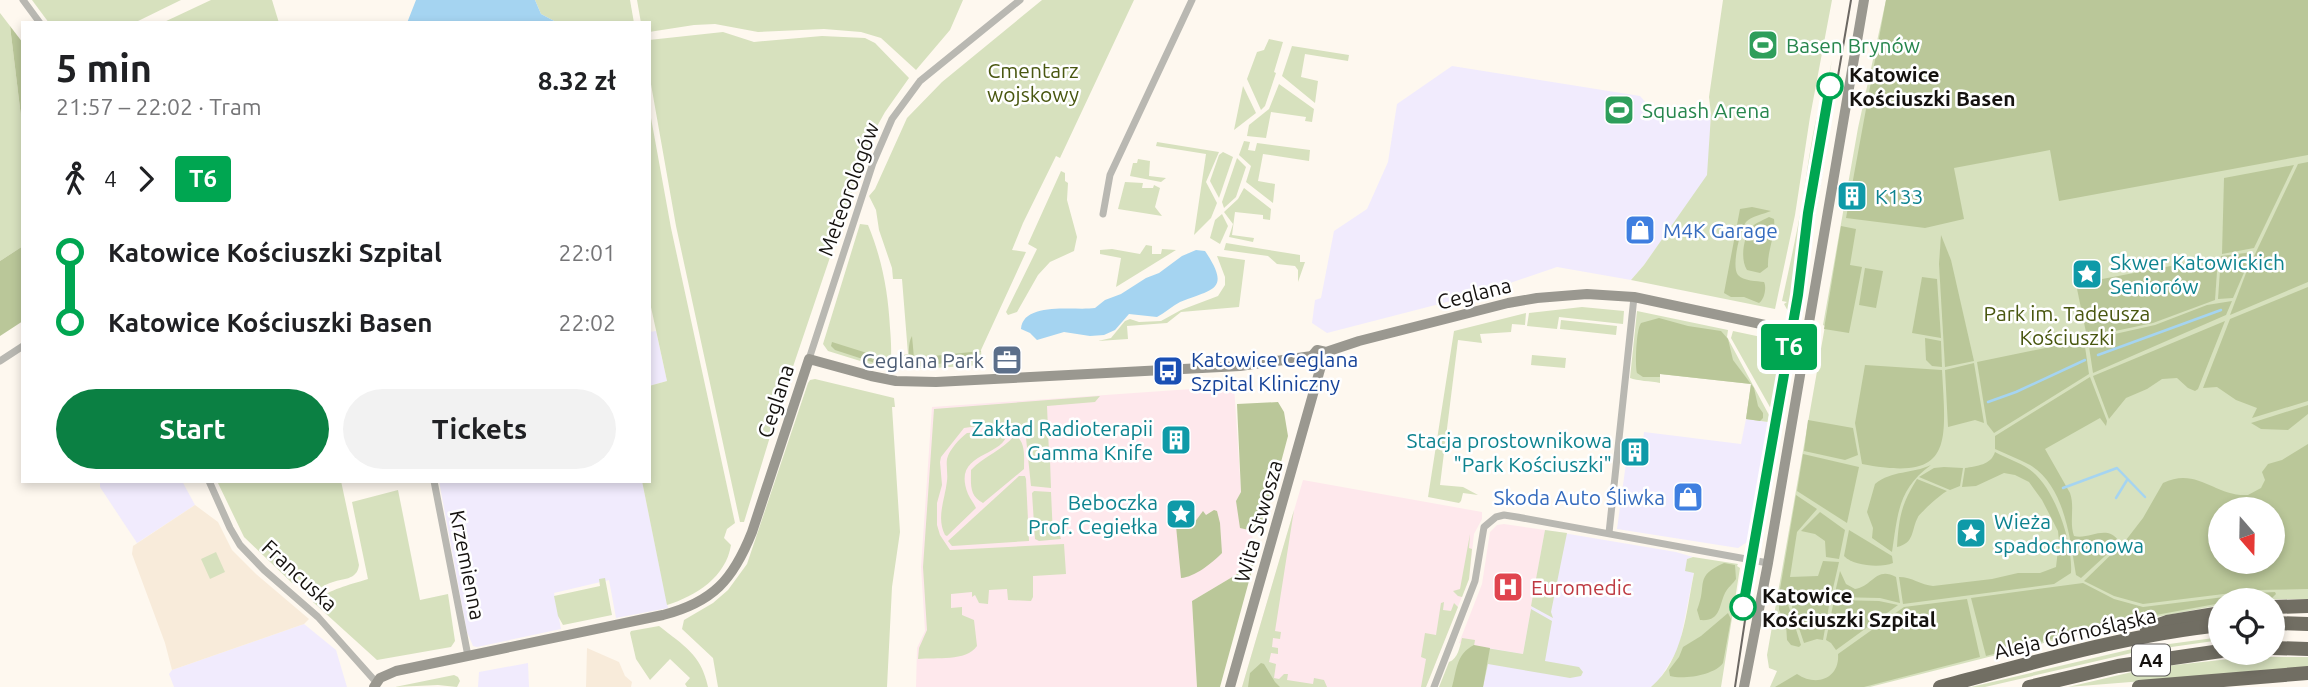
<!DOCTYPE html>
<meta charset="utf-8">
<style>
:root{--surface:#fff;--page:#f2f2f2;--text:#202124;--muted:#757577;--accent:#0b8043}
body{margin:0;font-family:Ubuntu,sans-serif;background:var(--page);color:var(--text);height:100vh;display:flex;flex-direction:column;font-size:26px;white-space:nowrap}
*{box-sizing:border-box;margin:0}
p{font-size:23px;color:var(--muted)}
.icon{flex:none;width:38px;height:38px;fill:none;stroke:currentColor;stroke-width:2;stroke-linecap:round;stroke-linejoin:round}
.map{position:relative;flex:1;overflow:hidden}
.side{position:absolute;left:21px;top:21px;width:630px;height:462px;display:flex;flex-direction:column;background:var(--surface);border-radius:0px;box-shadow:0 4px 10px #0003}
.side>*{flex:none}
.badge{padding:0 14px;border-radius:5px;font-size:24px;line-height:46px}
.needle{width:46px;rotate:160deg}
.controls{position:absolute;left:2208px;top:497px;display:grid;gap:14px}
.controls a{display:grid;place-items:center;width:77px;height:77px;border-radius:50%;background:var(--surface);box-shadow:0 4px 10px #0003;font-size:35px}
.map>.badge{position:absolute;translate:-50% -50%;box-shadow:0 0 0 4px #fff}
.legs{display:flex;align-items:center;gap:10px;height:77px;padding:0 35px;font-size:23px}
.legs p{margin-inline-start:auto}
.summary{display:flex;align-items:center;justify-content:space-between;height:119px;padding:0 35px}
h1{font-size:38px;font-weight:700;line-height:52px}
.primary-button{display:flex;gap:14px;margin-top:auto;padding:14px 35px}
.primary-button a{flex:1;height:80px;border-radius:42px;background:var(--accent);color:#fff;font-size:28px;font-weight:700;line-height:80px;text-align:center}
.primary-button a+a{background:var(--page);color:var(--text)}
ul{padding:0 35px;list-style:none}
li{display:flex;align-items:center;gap:24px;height:70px;font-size:26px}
li i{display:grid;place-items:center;width:10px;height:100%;margin:0 9px;background:currentColor}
li i::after{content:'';width:18px;height:18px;margin:-9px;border:5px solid;border-radius:50%;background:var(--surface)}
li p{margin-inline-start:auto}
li:first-child i{background:linear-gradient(#0000 50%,currentColor 0)}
li:last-child i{background:linear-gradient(currentColor 50%,#0000 0)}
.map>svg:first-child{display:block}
.commercial{fill:#f1ebfd}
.built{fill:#f8ebda}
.medical{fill:#fee8ec}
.green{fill:#d7e1be;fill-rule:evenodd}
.forest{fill:#bac799;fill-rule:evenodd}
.water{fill:#a5d4f1}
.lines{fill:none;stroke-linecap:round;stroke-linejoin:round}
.stream{stroke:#a5d4f1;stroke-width:2.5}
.street{stroke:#b9b8b2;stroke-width:7}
.secondary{stroke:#9a9890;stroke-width:10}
.highway{stroke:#716e63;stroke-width:14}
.tram{stroke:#6c6863;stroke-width:2}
.line-1-casing{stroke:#fff;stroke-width:16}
.line-1{stroke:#00a651;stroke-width:10}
.stop-1-dot{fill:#fff;stroke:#00a651;stroke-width:3.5}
.labels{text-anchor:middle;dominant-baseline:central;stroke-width:5;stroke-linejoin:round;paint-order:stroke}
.shield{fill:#fff;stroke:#5b5957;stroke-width:2}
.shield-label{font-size:19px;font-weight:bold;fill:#15120f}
.leisure-label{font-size:21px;fill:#27864d;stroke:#fff;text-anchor:start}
.park-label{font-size:21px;fill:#495710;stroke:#fff}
.stop-label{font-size:21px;font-weight:bold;fill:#15120f;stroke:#fff;text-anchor:start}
.street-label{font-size:21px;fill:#15120f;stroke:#fff}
.culture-label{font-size:21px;fill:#0d838f;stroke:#fff;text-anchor:start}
.shop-label{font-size:21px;fill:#366cbe;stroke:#fff;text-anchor:start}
.transit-label{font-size:21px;fill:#164399;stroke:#fff;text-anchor:start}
.service-label{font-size:21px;fill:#4e5e75;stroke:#fff;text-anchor:end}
.health-label{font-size:21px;fill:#be3a42;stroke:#fff;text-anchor:start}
</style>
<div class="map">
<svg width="2308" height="687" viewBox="0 0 2308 687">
<rect width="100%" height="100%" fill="#fef8ef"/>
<g class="commercial">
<path d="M1452 66 1640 96 1648 105 1711 114 1708 175 1644 265 1631 280 1557 267 1478 294 1327 333 1312 323 1315 300 1321 298 1334 231 1367 209 1388 162 1397 104Z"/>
<path d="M656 331 667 381 649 386V332Z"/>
<path d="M1746 419 1768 422 1747 542 1738 548 1617 529 1626 463 1641 464 1644 432 1741 444Z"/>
<path d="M100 481H182L195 505 137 543 100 487Z"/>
<path d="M439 481H642L668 608 616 618 609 580 554 593 561 629 477 647 473 646 467 632Z"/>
<path d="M1545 530 1676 552 1693 557 1687 559 1686 570 1694 572 1679 648 1659 680 1651 687H1483L1490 648 1523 654Z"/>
<path d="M304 624 336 650 347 687H174L169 674 172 670Z"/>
<path d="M528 663 529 687H478L479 672Z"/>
</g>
<g class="built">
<path d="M195 505 218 522 232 550 256 574 309 619 304 624 172 670 165 643 132 554 133 546Z"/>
<path d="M587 648 619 662 625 676 632 682 631 687H586Z"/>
</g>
<g class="medical">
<path d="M1234 386 1241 492 1236 501 1252 530 1253 544 1244 570 1192 601 1197 687H916L917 648 925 631 921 567 932 407Z"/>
<path d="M1303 480 1482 512V519L1474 534 1469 579 1426 687H1242Z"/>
<path d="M1504 524 1545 530 1523 654 1459 643 1482 584 1490 532 1497 525Z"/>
</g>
<g class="green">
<path d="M32 0H181L134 23H49Z"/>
<path d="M211 0H272L279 23H162Z"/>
<path d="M535 0H630L634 23H558L541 14Z"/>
<path d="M637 0H963L950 30 916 70 881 38 861 32 824 29 758 32 715 24 694 25 649 32V23H641Z"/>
<path d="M1042 0H1134L1060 158 1056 156 1023 223 1012 250 1026 252 981 350 982 365 919 369 900 367 898 364V356L908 354 902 279H893L892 268 879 230 876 210 869 196 875 189 907 118 942 82Z"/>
<path d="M1723 0H1832L1810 117 1795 215 1775 309 1631 280 1644 265 1707 175 1711 114 1709 97Z"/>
<path d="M1886 0H2308V599L2221 600V605L2119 624 1870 687H1770L1777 671 1769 668 1767 655 1825 326 1823 325 1858 128ZM2221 509H2273V562H2221Z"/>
<path d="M0 13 10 26 23 133V246L0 261Z"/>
<path d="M723 32 754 42 822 36 865 38 875 43 909 78 885 112 870 139 776 417 744 522H740L676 226 649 73V40Z"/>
<path d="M1269 39 1283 42 1274 72 1276 73 1265 106 1261 110 1247 79 1257 52 1264 50Z"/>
<path d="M1292 46 1349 55 1348 61 1305 54 1301 77 1318 81 1315 103 1282 76Z"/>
<path d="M1832 60 1806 207 1796 295 1789 322V313L1784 304 1787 302 1782 301C1789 269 1796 237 1802 204 1806 184 1814 109 1824 98Z"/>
<path d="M1279 84 1314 109 1312 122 1305 121 1306 117 1271 112 1266 138 1247 136 1249 125 1269 109Z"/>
<path d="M1243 86 1256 113 1234 130Z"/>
<path d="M649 107 671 228 735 523 727 529 724 538 731 545C726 577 696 596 667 605L642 481H649V386L667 381 649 298Z"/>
<path d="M1244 141 1250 142 1248 150 1255 151 1257 143 1310 150 1309 161 1263 154 1258 181 1275 184 1273 203 1246 182 1251 166 1239 155Z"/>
<path d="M1157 142 1219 152 1206 182 1217 203 1211 218 1194 235 1206 154 1156 146Z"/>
<path d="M1223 152 1233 157 1219 198 1210 181 1219 155Z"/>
<path d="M1237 158 1246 167 1236 197 1224 208 1222 202Z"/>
<path d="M1138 159 1150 161 1149 176 1166 178 1161 182 1130 176 1133 163H1137Z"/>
<path d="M1061 171 1065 173V181L1068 183 1067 200 1077 237 1074 251 1050 262 1038 275 1017 312 1008 315 1006 312 1037 249 1028 244Z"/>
<path d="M1125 182 1143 183 1142 188H1153L1154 185 1160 188 1155 207 1162 216 1118 209Z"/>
<path d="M1244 188 1271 209 1270 220 1263 219V215L1235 212 1232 235 1254 238 1253 242 1229 237 1233 224 1224 212 1238 199Z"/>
<path d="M1222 214 1228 226 1220 244 1210 238 1215 220Z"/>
<path d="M860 224 868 225C882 259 888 291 890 328 891 340 892 355 890 367L883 368 828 351 823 344Z"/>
<path d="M1226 243 1300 255V262H1305L1298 282V270L1295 266 1277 264 1268 256 1224 250Z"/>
<path d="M1146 245 1152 246V254H1161L1162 249 1176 250 1116 287 1121 258 1100 254V250L1112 249 1140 254Z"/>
<path d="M1217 256 1245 260 1239 307 1181 312 1167 323 1127 326 1128 339 1098 341 1111 338 1125 321 1130 319 1139 322 1161 321 1181 310 1218 296 1225 285V277Z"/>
<path d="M1582 307 1624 311 1623 324 1559 317 1557 329 1527 326 1529 313Z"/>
<path d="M1637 311 1728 330 1727 337 1769 415 1768 422 1746 419 1751 384 1660 374V383C1651 381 1637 381 1630 378Z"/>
<path d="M1526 313 1525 325 1512 324 1511 332 1480 334 1482 343 1458 340 1440 485 1463 487 1478 495 1463 493 1461 501 1459 503 1428 497 1454 331Z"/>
<path d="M1561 320 1617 326 1616 335 1560 329Z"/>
<path d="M1733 331 1766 338 1782 350 1771 409 1731 338Z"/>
<path d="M1532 355 1566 358 1565 368 1531 365Z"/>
<path d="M815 379 894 398 895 407H892L900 532 892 587 887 687H718L713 658 682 629 684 620 713 603 728 590 747 564 808 383 810 380Z"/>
<path d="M1100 396 1095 402 1047 406 1049 453H1055L1056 459 1050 460 1051 488 1031 486 1026 438C1007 422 988 425 964 428L941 457 940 462 942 485 937 503V525L940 535 950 550 1064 544 1066 574 1033 576V597L1031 601 1008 600 1007 589 989 590 988 604 979 603 975 595 972 597V592L951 594V608L962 607V615L974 620 977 646C966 662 936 657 918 659L919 648 927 630 923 567 934 409Z"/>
<path d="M1004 431 1008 432C1003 459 951 451 968 494 970 499 974 503 976 508L947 536 945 535C936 518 945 499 947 481 948 474 946 466 947 459 949 450 960 438 967 433Z"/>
<path d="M1015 435C1026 442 1024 456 1024 469L983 503C969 496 971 484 971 470 984 456 1003 450 1015 435Z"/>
<path d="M1019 476H1025L1026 479 1029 541 952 546 948 541Z"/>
<path d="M217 481H341L359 565C357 581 342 578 330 583 324 585 319 589 313 593L298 580 292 583 244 537Z"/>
<path d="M398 490 420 600 448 594 455 641 451 647 377 660 313 602C333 588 346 586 368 579L352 502Z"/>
<path d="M1034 491 1051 492 1053 536H1060L1061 539 1039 541 1035 539 1032 493Z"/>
<path d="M1294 510 1275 631 1281 632 1280 639 1273 638 1272 647 1278 648V654L1271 653 1269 662 1276 664 1274 678 1279 679 1284 674H1288L1287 680 1313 684 1314 678 1324 680 1327 687H1242Z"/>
<path d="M1545 530 1567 533 1551 612 1553 618 1531 606Z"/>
<path d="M1470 534 1469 548 1472 549 1469 579 1462 597 1458 596 1453 591 1460 589Z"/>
<path d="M216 552 225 572 210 579 201 559Z"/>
<path d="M1693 557 1738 564 1737 566 1740 568 1721 687H1651C1684 659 1686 612 1694 573L1685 571 1687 559Z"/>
<path d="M605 578 612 615 563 625 558 616 554 596 600 586 599 579Z"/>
<path d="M1444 602 1443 610 1451 611 1454 603 1458 607 1426 687H1421L1426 659 1421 657 1425 633 1436 635 1441 603Z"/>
<path d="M1531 609 1552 621 1545 661 1579 667 1583 672 1581 676 1570 678 1488 664 1483 687H1439L1449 662C1458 659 1460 646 1462 638L1475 640 1474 646 1523 654Z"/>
<path d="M659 626C684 646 701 654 708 687H687L685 684 690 678 670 659 650 680 636 659 630 633 631 631Z"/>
<path d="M2221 637V640L2136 652 1985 687H1971L2132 649Z"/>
<path d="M2247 657H2308V668L2068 687 2149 668Z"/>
<path d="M454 675 458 677 460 681 457 687 438 685 395 687Z"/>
</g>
<g class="forest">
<path d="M1886 0H2308V155L2059 201 2050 150 1954 168 1964 219 1925 228 1846 218Z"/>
<path d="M10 26 23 43V133Z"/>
<path d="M2308 162V282L2230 315 2246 273 2298 164Z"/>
<path d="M2294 165 2254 248 2222 254 2224 178Z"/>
<path d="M1752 207 1771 211C1764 214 1751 216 1746 222 1740 230 1731 267 1738 275 1743 281 1757 281 1764 282 1767 288 1764 300 1759 303L1744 297H1731L1724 293 1740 209Z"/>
<path d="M1769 217 1774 219C1776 235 1767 251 1768 267L1760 273 1747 270C1740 260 1743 235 1753 226 1757 222 1764 220 1769 217Z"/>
<path d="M1841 226 1856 229 1850 265 1862 267 1849 333 1824 329Z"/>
<path d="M1941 235 1951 260 1974 361 1945 367 1939 264Z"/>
<path d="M23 246V321L0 336V261Z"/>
<path d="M2253 252 2233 298 2218 299 2221 256Z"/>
<path d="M2218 257 2215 300 2153 323 2087 337 2076 284Z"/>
<path d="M1865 268 1883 271 1876 308 1859 305Z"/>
<path d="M1922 277 1937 279 1941 338 1912 333Z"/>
<path d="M2308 287V401L2252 418 2257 408 2236 400 2217 387 2203 388 2230 319Z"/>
<path d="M2232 301 2226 315 2093 373 2088 340 2155 325 2207 305Z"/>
<path d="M1659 318 1688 326 1721 331 1728 339 1733 360 1754 388 1758 406 1763 413V418L1760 421 1746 419 1751 384 1660 374V377H1643L1637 373C1635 365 1636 330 1641 323Z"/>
<path d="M2225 321 2198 389 2195 391 2188 388 2177 378 2162 379 2147 389 2126 398 2109 419 2093 376Z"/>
<path d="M912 336 914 358 981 351C978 353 977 357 974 360 969 364 963 361 957 361 941 361 927 371 911 364 908 358 908 342 912 336Z"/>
<path d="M1925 338 1941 341 1942 367 1932 366 1926 360Z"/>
<path d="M2084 340 2089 374 1994 433 1987 424 1977 362Z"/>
<path d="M832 342 886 359 881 363H875L835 350 831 346Z"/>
<path d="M1974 363 1984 423 1975 420 1948 427 1945 370Z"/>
<path d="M1865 365 1942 370C1946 444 1954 482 1862 464L1855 423Z"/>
<path d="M2090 377 2107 421 2106 426 2100 418 2045 449 2070 493C2075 507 2069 522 2074 536 2089 540 2106 524 2118 540L2116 546 2081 578 2076 575C2070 539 2065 486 2030 465 2019 459 2006 454 1995 449V436Z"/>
<path d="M1278 402 1284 412 1288 436 1262 533 1240 528 1236 501 1241 492 1237 404Z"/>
<path d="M2308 405V414L2288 430 2261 429 2251 423Z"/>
<path d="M1808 420 1853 428 1858 455 1845 460 1804 451Z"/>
<path d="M2308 444V589L2256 590 2143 604 2114 596 2084 581 2126 540 2143 518 2163 483C2197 466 2215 497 2248 495L2261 488 2265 480 2262 472 2268 464 2282 460ZM2273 509V562H2221V509Z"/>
<path d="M1995 452C2006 458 2019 462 2029 469 2055 487 2073 543 2071 573L2054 584 1903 604 1899 577C1912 577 1921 585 1933 586L1992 579 2018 573H2040L2056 567 2059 541 2058 531 2042 500 2029 482 2015 475 2004 473 1976 486 1962 487 1965 468C1977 466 1991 465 1995 452Z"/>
<path d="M1803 454 1859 467 1847 523 1797 491Z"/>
<path d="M1931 465C1898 489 1898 513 1892 552L1872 538 1873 528 1867 512 1875 484C1892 470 1912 474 1931 465Z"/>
<path d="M1944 467 1963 468 1960 486 1950 490 1919 477 1934 468Z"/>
<path d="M1917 479 1947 491C1942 493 1920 513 1918 517 1911 530 1915 543 1897 547 1899 517 1901 505 1917 479Z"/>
<path d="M1796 495 1817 509 1797 532 1790 577 1818 576 1823 561 1839 562 1831 597 1779 595Z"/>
<path d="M1214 510 1217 511 1220 523 1222 553C1212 563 1195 577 1181 578L1176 526 1183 516 1189 517 1194 523 1203 511 1206 515Z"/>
<path d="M1820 512 1845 530 1839 559 1826 557 1825 541 1815 534 1801 531Z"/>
<path d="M1849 530 1892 556 1893 563C1881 568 1853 566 1844 556Z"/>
<path d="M1248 558 1255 559 1220 687H1197L1192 601 1244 570Z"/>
<path d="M1724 563 1735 565 1736 579C1733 584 1728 587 1725 593 1719 605 1721 622 1700 620L1697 610C1708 584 1693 577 1724 563Z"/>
<path d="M1840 571 1846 584 1855 589C1873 586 1876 566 1896 577L1900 603 1880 598 1834 597Z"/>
<path d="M2083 583 2114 599 2143 607 2257 593 2275 592 2276 594 2272 598 2221 600V603L2118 622 1986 656 1971 598Z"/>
<path d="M1779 598H1786L1801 645 1799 647 1791 645 1787 640 1786 624 1779 610Z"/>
<path d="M1801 599 1830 600 1823 640 1817 639 1804 643 1792 607 1793 603Z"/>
<path d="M1967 599 1980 657 1864 687H1775L1797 674C1816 687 1840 679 1838 654L1904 607Z"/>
<path d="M1834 600 1879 601 1898 605 1836 650 1831 643 1826 640Z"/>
<path d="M1728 613 1731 619 1723 663C1715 675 1683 680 1670 676L1669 670 1679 657 1683 647 1701 636Z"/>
<path d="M1474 645 1490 648 1483 687H1452C1457 670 1456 654 1474 645Z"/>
<path d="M1261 663 1264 664 1275 682 1280 687H1248L1250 673Z"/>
</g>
<g class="water">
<path d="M416 0H535L541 14 558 23H407Z"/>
<path d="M1196 250 1205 251C1232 291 1212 289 1180 302 1172 306 1165 313 1157 317L1129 314 1115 330 1104 335 1090 336 1064 332 1037 340 1030 333 1021 329C1023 301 1076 311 1095 308L1105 300 1121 294 1146 278 1159 273 1182 256Z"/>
</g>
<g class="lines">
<g class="stream">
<path d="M2098 355 2221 310"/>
<path d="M1988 402 2016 392 2085 360"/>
<path d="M2063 488 2117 468 2145 497"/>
<path d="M2116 498 2127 480"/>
</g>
<g class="street">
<path d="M23 0 40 23"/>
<path d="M1103 214 1110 175 1192 0"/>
<path d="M809 359 873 163 892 119 920 81 1020 0"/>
<path d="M0 361 23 346"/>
<path d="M209 481 230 528 240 545 264 570 318 617 376 682"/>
<path d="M434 481 468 656"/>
<path d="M1609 533 1634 297"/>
<path d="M1434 687 1475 581 1484 527 1496 517 1504 515 1517 517 1768 563"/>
</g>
<g class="secondary">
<path d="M1312 356 1317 350 1326 352 1359 341 1508 303 1537 298 1587 294 1634 297 1807 334"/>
<path d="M374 687 380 678 396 671 663 615C713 602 733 580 752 532L809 359 871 376 896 381 936 382 1240 366 1312 356"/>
<path d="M1230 687 1321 366"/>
<path d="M1744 687 1768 563 1864 0"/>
</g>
<g class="highway">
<path d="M2273 607 2308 606"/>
<path d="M2273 623 2308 624"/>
<path d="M2147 629 2167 622 2221 613"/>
<path d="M2273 648 2308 649"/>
<path d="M1940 687C2033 663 2125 635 2221 625"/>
<path d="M2029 687 2118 666 2221 651"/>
<path d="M2139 687 2308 673"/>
</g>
<path class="tram" d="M1735 687 1747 607 1851 0"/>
</g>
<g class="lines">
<g class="line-1-casing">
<path id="line-1" d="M1743 607 1798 295 1808 213 1830 86"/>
</g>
<use href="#line-1" class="line-1"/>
</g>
<defs>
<g id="stadium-square" transform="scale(1.575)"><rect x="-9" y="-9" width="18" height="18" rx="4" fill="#2e9e5b" stroke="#fff"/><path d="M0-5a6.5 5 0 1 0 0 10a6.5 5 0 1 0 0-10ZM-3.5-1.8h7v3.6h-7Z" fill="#fff"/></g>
<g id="building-square" transform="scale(1.575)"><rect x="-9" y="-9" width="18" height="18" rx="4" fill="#0f9aa8" stroke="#fff"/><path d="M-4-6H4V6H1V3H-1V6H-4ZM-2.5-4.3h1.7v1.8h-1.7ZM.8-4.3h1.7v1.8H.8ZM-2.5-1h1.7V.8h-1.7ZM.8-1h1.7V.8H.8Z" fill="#fff"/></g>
<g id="shop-square" transform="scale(1.575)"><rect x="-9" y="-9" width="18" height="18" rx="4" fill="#3f7fe0" stroke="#fff"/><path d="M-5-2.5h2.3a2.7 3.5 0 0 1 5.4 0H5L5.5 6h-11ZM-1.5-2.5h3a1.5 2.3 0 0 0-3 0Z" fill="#fff"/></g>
<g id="sight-square" transform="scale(1.575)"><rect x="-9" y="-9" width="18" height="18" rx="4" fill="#0f9aa8" stroke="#fff"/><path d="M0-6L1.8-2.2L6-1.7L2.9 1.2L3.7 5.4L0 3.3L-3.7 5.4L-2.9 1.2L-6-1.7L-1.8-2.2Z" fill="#fff"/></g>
<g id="office-square" transform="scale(1.575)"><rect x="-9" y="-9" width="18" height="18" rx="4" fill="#5c6f8a" stroke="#fff"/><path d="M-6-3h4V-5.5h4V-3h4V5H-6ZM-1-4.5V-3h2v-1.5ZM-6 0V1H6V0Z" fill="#fff"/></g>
<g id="bus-square" transform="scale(1.575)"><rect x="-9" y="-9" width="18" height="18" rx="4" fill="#1a4fb4" stroke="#fff"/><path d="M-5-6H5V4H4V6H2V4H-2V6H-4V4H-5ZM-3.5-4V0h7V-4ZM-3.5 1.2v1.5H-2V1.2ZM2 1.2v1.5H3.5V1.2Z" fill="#fff"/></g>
<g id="hospital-square" transform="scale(1.575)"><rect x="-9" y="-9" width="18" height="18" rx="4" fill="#e0444e" stroke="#fff"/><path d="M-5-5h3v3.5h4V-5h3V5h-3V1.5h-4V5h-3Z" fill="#fff"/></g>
</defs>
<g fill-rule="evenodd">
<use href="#stadium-square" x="1763" y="45"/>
<use href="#stadium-square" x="1619" y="110"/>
<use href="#building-square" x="1852" y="196"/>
<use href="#shop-square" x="1640" y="230"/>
<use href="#sight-square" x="2087" y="274"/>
<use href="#office-square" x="1007" y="360"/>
<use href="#bus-square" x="1168" y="371"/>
<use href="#building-square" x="1176" y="440"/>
<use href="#building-square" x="1635" y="452"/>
<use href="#shop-square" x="1688" y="497"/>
<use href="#sight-square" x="1181" y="514"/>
<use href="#sight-square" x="1971" y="533"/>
<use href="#hospital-square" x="1508" y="587"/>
</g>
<g class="stop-1-dot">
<circle cx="1830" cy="86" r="12"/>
<circle cx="1743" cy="607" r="12"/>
</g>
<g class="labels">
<rect class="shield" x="2132" y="644.5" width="38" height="31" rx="5"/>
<g class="shield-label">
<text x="2151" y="660">A4</text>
</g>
<g class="leisure-label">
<text x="1786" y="45">Basen Brynów</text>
<text x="1642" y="110">Squash Arena</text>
</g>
<g class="park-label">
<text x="1033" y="70">Cmentarz<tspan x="1033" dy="24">wojskowy</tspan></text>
<text x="2067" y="313">Park im. Tadeusza<tspan x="2067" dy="24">Kościuszki</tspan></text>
</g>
<g class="stop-label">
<text x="1849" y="74">Katowice<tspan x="1849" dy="24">Kościuszki Basen</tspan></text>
<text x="1762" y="595">Katowice<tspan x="1762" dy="24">Kościuszki Szpital</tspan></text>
</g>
<g class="street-label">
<text transform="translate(848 189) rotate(-70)">Meteorologów</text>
<text transform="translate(1474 293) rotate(-14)">Ceglana</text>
<text transform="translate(775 401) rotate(-72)">Ceglana</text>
<text transform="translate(1258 521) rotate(-74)">Wita Stwosza</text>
<text transform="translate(468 565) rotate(79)">Krzemienna</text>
<text transform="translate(300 575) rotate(43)">Francuska</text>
<text transform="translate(2075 633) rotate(-13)">Aleja Górnośląska</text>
</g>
<g class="culture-label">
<text x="1875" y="196">K133</text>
<text x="2110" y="262">Skwer Katowickich<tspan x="2110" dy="24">Seniorów</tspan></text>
<text x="1153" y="428" text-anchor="end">Zakład Radioterapii<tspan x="1153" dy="24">Gamma Knife</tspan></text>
<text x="1612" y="440" text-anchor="end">Stacja prostownikowa<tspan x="1612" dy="24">"Park Kościuszki"</tspan></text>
<text x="1158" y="502" text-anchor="end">Beboczka<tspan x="1158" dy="24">Prof. Cegiełka</tspan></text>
<text x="1994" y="521">Wieża<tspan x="1994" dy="24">spadochronowa</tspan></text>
</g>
<g class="shop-label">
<text x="1663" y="230">M4K Garage</text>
<text x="1665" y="497" text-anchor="end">Skoda Auto Śliwka</text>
</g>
<g class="transit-label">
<text x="1191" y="359">Katowice Ceglana<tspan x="1191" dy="24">Szpital Kliniczny</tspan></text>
</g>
<g class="service-label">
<text x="984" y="360">Ceglana Park</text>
</g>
<g class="health-label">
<text x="1531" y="587">Euromedic</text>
</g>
</g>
</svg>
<div class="controls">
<a><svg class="needle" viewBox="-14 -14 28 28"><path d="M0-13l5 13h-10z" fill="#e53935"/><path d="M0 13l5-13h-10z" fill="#757577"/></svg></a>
<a><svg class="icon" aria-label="locate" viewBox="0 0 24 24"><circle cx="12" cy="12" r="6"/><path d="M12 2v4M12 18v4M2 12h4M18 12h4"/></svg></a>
</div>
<b class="badge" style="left:1789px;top:347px;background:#00a651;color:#fff">T6</b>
<section class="side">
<div class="summary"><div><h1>5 min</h1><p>21:57 – 22:02 · Tram</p></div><b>8.32 zł</b></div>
<div class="legs"><svg class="icon" aria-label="walk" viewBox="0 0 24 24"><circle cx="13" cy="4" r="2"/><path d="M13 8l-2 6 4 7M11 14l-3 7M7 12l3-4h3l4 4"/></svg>4<svg class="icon" aria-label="forward" viewBox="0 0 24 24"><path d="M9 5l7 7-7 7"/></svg><b class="badge" style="background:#00a651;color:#fff">T6</b></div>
<ul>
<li><i style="color:#00a651"></i><b>Katowice Kościuszki Szpital</b><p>22:01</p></li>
<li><i style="color:#00a651"></i><b>Katowice Kościuszki Basen</b><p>22:02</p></li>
</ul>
<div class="primary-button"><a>Start</a><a>Tickets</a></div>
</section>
</div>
